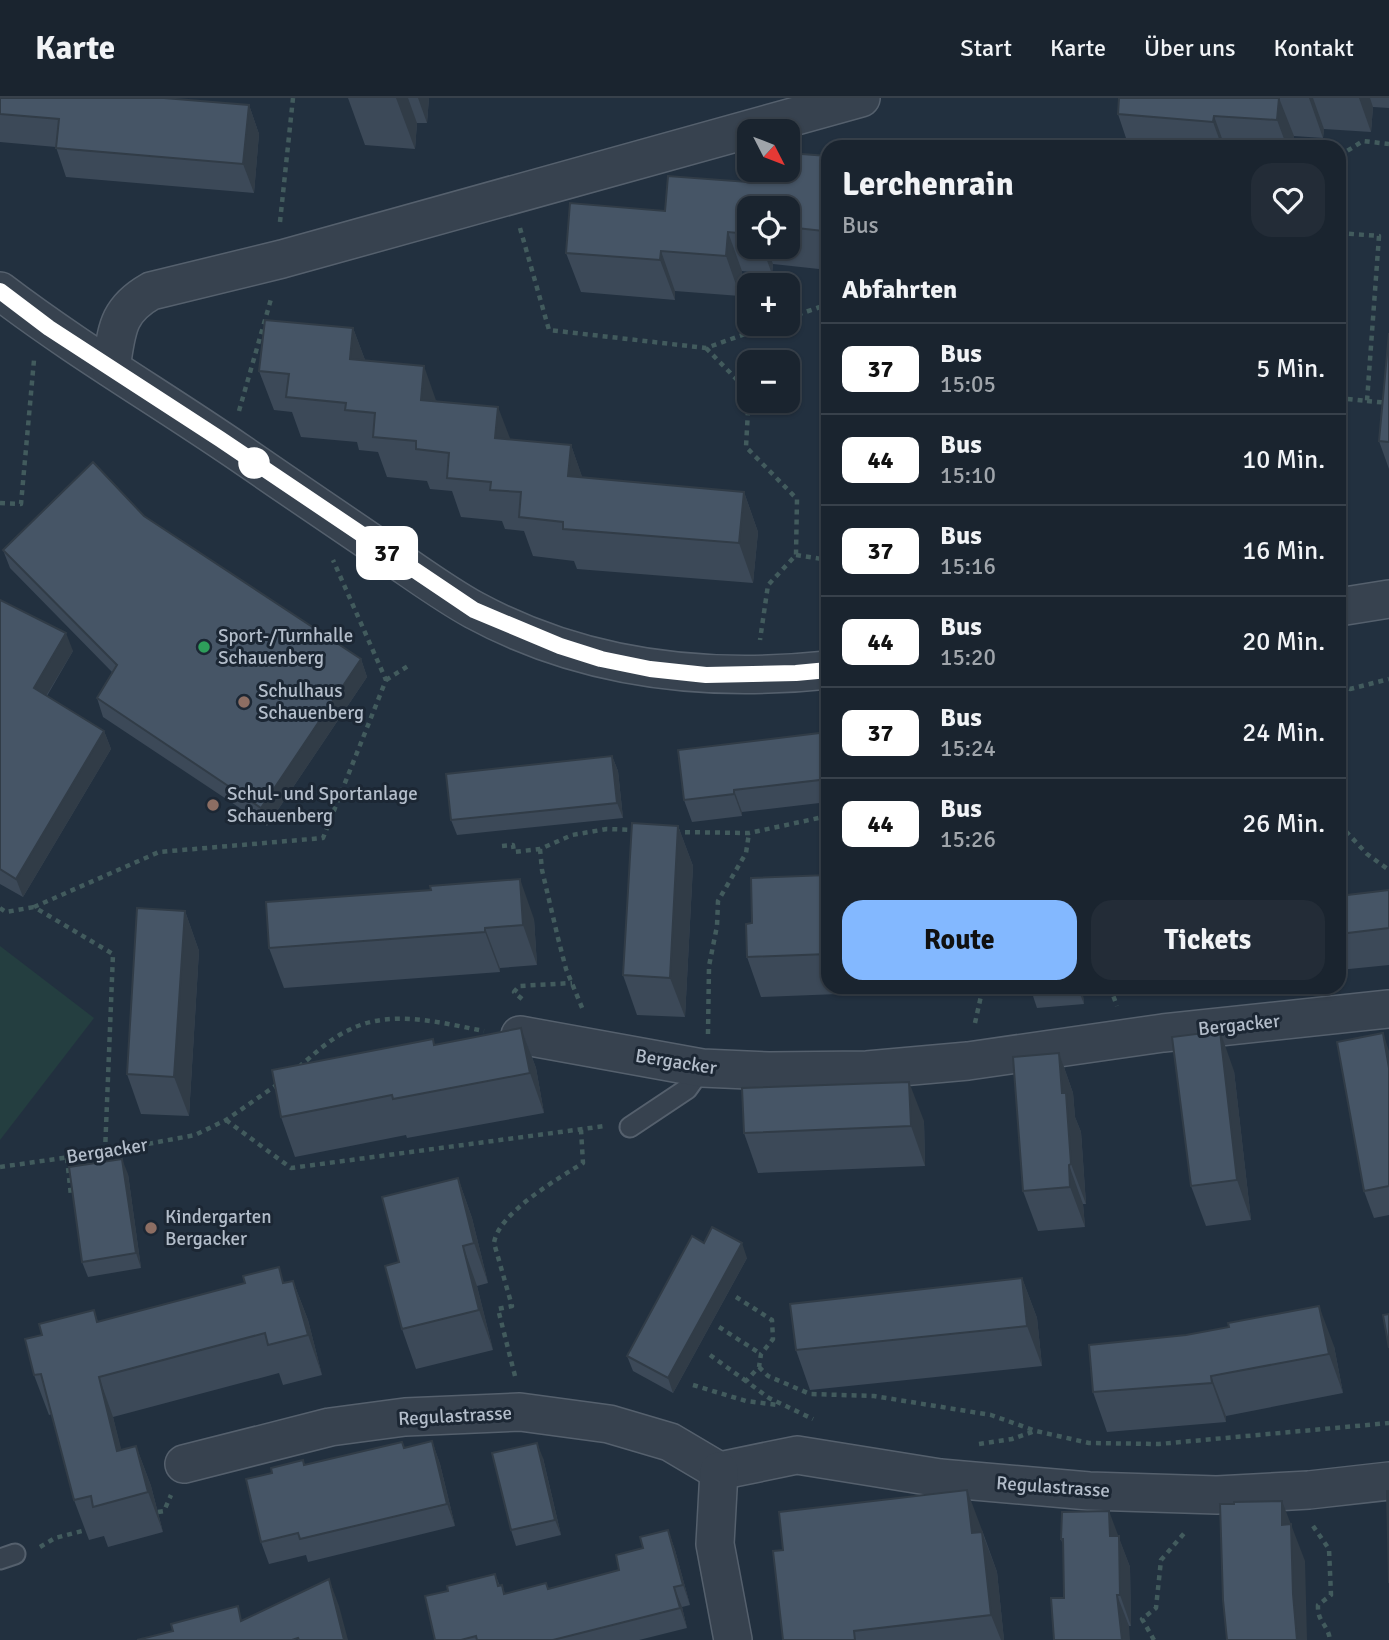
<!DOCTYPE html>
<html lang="de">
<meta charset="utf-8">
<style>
:root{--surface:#1a242f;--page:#232c37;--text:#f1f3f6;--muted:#9fa4aa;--line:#38414b;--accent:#83b8ff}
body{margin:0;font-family:Signika,sans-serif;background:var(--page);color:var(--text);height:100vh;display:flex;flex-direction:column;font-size:26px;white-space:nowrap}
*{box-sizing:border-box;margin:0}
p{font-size:23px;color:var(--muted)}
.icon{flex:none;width:38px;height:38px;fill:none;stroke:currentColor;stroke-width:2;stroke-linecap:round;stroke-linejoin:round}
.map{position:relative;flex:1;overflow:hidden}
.details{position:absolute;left:821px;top:42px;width:525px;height:854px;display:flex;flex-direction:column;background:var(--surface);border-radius:21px;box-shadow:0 2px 5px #0004,0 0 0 2px var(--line)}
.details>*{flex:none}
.badge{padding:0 14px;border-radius:10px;font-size:24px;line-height:46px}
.needle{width:46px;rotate:132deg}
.tools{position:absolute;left:737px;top:21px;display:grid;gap:14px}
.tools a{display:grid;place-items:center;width:63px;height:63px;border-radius:14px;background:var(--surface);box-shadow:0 2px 5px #0004,0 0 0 2px var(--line);font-size:35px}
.map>.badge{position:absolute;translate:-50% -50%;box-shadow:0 0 0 4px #fff}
h2{padding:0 21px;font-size:26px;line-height:63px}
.round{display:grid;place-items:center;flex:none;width:74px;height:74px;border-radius:21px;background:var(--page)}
.overview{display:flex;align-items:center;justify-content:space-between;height:119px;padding:0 21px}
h1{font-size:33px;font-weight:700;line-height:52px}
.button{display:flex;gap:14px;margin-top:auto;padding:14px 21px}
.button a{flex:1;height:80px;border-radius:21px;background:var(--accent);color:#111;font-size:28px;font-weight:700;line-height:80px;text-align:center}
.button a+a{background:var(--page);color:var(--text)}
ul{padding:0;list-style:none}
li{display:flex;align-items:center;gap:21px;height:91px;padding:0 21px;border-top:2px solid var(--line)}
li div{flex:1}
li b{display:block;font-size:26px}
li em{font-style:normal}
li .badge{min-width:77px;font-weight:700;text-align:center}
header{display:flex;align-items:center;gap:42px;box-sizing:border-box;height:98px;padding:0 35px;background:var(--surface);border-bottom:2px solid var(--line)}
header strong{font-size:33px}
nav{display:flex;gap:38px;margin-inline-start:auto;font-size:24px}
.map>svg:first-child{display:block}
.green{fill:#243e40}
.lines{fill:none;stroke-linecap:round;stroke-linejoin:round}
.lane-casing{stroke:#55606d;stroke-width:23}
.street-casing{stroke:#55606d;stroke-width:40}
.path{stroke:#425b5d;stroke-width:4.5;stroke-dasharray:5 5;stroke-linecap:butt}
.lane{stroke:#37424f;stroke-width:19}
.street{stroke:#37424f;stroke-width:37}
.wall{fill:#3c4958;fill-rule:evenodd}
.shaded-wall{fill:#313c47}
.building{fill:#465566;stroke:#313c47;stroke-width:2}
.line-casing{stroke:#fff;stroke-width:16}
.line{stroke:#fff;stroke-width:10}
.stop-dot{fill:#fff;stroke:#fff;stroke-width:3.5}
.leisure-dot{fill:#2e9e5b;stroke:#1c2734;stroke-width:2.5}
.education-dot{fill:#8d6e63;stroke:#1c2734;stroke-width:2.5}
.labels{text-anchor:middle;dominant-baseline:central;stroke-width:6;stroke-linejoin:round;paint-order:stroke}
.poi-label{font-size:19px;fill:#b3bdca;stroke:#1c2734;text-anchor:start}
.street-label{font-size:19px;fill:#b3bdca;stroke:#1c2734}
</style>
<header>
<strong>Karte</strong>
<nav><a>Start</a><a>Karte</a><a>Über uns</a><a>Kontakt</a></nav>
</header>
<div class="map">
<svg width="1389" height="1542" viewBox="0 0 1389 1542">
<rect width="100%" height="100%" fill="#22303f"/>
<path class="green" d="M0 848 94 920 0 1042Z"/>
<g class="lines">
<g class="lane-casing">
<g id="lane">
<path d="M630 1029 687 991 702 970"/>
<path d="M0 1461 15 1456"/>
</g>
</g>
<g class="street-casing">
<g id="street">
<path d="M0 193C76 251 158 299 237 353 286 387 335 420 385 454 414 473 443 495 474 512 583 571 706 585 828 572"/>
<path d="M111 270C117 233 116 213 151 193L282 161 861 0"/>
<path d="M1339 509 1389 501"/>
<path d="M520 937 702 970 769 973 867 972 968 963 1163 935 1389 911"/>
<path d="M184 1366 330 1329 405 1319 520 1314 609 1326 670 1344 719 1373 797 1357 940 1380 1089 1393 1217 1397 1309 1392 1389 1383"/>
<path d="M719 1373 715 1446 733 1542"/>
</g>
</g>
<g class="path">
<path d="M1339 58 1363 43 1389 46"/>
<path d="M280 124 293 0"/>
<path d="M520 130 549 232 706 250 773 226"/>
<path d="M1339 135 1379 138 1367 303 1339 300"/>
<path d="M788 220 820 209H828"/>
<path d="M706 250 749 294 746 349 797 401 796 457 768 487 760 542"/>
<path d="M1367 303 1389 305"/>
<path d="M239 313 271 201"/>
<path d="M0 405 21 406 34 262"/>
<path d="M796 457 828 462"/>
<path d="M386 582 408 568"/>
<path d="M1340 587 1350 591 1389 581"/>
<path d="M1339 595 1342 566 1339 543"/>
<path d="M1339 726 1367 756 1389 772"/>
<path d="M675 734 749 735 828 718"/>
<path d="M502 748 513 747 514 754 540 751 572 737 607 731 635 732"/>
<path d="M540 751 542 772 558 840 566 871 583 912"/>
<path d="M0 810 6 814 34 809"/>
<path d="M1110 889 1117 908"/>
<path d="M522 901 514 894 519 888 572 885"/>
<path d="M975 925 983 889"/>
<path d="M708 936 709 868 717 828 718 803 746 755 749 735"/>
<path d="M299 969C314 956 332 939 351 931 392 911 442 925 484 933"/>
<path d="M226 1022 291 1070 605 1028"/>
<path d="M105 1054 113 856 34 809 159 754 323 740 386 582 333 462"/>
<path d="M67 1060 71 1098"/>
<path d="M0 1069 105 1054 195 1037 226 1022 278 986"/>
<path d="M736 1199 772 1222 773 1241 761 1256 759 1269 746 1283 769 1300 813 1321"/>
<path d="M719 1229 761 1256"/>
<path d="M710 1257 746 1283"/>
<path d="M759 1269 768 1278 810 1296 874 1298 991 1317 1036 1333 1089 1345 1159 1346 1389 1325"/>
<path d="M515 1278 498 1211 512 1208 494 1145C498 1115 559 1080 583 1065L581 1032"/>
<path d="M693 1287 746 1303 778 1307"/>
<path d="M979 1346 1012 1341 1035 1333"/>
<path d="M158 1414 164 1413 171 1397"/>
<path d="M1313 1428 1329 1451 1331 1497 1318 1507C1317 1524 1328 1526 1330 1542"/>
<path d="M40 1449 55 1440 86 1432"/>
<path d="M1154 1542 1142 1521 1156 1510 1161 1462 1187 1432"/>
</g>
<use href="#lane" class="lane"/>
<use href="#street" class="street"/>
</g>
<g class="wall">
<path d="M0 0 249 7 259 36 254 95 66 79 56 49 0 44Z"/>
<path d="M348 0H429L427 25H417L415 51 365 47Z"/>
<path d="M1119 0H1389V10L1373 9 1371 34 1324 31 1323 40 1294 38 1293 49H1129L1118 16Z"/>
<path d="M828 58V172L773 166 772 176 742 173 740 198 675 193V202L581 194 566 155 665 113 761 85ZM749 110H788V149H749Z"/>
<path d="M353 230 365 262 437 303 510 341 571 347 582 379 744 394 758 434 753 485 577 471 574 463 533 458 524 433 505 431 502 423 461 419 452 393 430 391 427 383 387 379 378 354 359 352 357 344 301 339 292 314 274 312 259 273Z"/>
<path d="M1389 235V371L1379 343Z"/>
<path d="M3 452 361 561 367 579 267 728 103 619 97 600 112 574 10 470Z"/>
<path d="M0 502 73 553 47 598 104 633 111 651 23 799 0 786Z"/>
<path d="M828 634V704L742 714V718L692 724 684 702Z"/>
<path d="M612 658 618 673 623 720 457 737 451 722Z"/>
<path d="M678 728 693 768 685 919 637 917 623 877Z"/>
<path d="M828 777V889H940V892L761 899 747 859 752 825Z"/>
<path d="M1389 792V867L1339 872V798Z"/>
<path d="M185 813 199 853 189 1018 141 1016 127 976Z"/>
<path d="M534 821 537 867 500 870V874L284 890 269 850Z"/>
<path d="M1082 889 1084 906 1037 910 1032 895Z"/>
<path d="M1166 889H1217L1168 895Z"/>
<path d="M521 930 536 970 544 1015 407 1040 406 1037 295 1059 281 1019 435 947Z"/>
<path d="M1389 953V1117L1374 1120 1364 1093Z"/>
<path d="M1059 955 1073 995 1075 1019 1081 1034 1086 1106H1083L1085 1129 1038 1133 1023 1093Z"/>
<path d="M1234 973 1251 1122 1206 1128 1191 1088Z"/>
<path d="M924 1023 925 1068 758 1075 744 1035Z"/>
<path d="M128 1076 141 1170 88 1179 82 1164Z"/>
<path d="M458 1080 472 1120 488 1185 477 1188 493 1252 416 1271 402 1231Z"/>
<path d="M704 1145 747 1160 673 1295 633 1273 627 1258Z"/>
<path d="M1022 1180 1037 1220 1042 1268 810 1292 796 1252Z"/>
<path d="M293 1183 308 1222 322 1277 283 1287 279 1275 113 1319 121 1352 136 1348 151 1388 163 1434 108 1449 104 1438 89 1442 74 1402 52 1316 49 1317 34 1277 42 1237 94 1212 98 1224Z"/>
<path d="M1334 1248 1343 1295 1226 1318V1324L1107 1334 1093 1294Z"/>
<path d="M432 1343 440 1366 455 1428 308 1464 306 1457 269 1466 261 1444 272 1375 303 1362 305 1367 404 1350Z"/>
<path d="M543 1360 561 1437 516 1448 511 1432Z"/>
<path d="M668 1432 675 1452 690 1507 682 1509 687 1530 639 1542H435L448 1493 495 1476 500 1488 502 1487 505 1496 546 1485 548 1491 619 1472 643 1450Z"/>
<path d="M982 1432 997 1474 1004 1542H783Z"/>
<path d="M1118 1438 1130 1469 1131 1528H1129L1064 1500 1063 1447 1061 1441Z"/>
</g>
<g class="shaded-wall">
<path d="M396 0H408L417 25 415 51Z"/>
<path d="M418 0H429L427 25Z"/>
<path d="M1279 0 1294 38 1293 49H1287L1277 22Z"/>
<path d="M1309 0H1313L1324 31 1323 40Z"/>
<path d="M1359 0H1370L1373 9 1371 34Z"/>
<path d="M249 7 259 36 254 95 243 66Z"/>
<path d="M1214 18 1225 49H1222L1213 24Z"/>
<path d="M825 109 828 117V147L823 133Z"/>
<path d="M728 134 742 173 740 198 726 158Z"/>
<path d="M762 149H766L773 166 772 176Z"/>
<path d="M661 153 675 193V202L660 162Z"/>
<path d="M353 230 368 270 350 261Z"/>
<path d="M424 268 438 308 421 302Z"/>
<path d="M498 309 513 348 495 340Z"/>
<path d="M571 347 585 387 568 378Z"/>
<path d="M744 394 758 434 753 485 739 445Z"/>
<path d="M66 535 73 553 40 608 34 590Z"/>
<path d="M361 561 367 579 267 728 261 710Z"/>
<path d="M104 633 111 651 23 799 16 781Z"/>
<path d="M612 658 618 673 623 720 617 705Z"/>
<path d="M734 692 742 714V718L734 696Z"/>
<path d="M678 728 693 768 685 919 670 880Z"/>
<path d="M520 781 534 821 537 867 523 827Z"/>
<path d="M185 813 199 853 189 1018 174 979Z"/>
<path d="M485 830 500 870V874L485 834Z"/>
<path d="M1078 889H1082L1084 906 1078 891Z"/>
<path d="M521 930 536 970 544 1015 530 975Z"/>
<path d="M1220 933 1234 973 1251 1122 1237 1082Z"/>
<path d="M1383 935 1389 953V970Z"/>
<path d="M1059 955 1073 995 1075 1019 1081 1034 1086 1106 1071 1066 1062 995Z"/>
<path d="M909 984 924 1023 925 1068 911 1028Z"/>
<path d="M122 1061 128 1076 141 1170 136 1155Z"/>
<path d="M1069 1067 1083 1106 1085 1129 1070 1089Z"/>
<path d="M458 1080 472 1120 488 1185 474 1145Z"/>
<path d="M742 1145 747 1160 673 1295 668 1280Z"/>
<path d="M463 1148 477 1188 493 1252 479 1212Z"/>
<path d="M1022 1180 1037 1220 1042 1268 1027 1228Z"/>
<path d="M293 1183 308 1222 322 1277 308 1237Z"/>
<path d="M1319 1208 1334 1248 1343 1295 1329 1256Z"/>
<path d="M1211 1278 1226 1318V1324L1212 1285Z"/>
<path d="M99 1279 113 1319 132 1393 117 1353Z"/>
<path d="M432 1343 440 1366 455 1428 447 1406Z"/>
<path d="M537 1345 543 1360 561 1437 555 1422Z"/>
<path d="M136 1348 151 1388 163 1434 148 1394Z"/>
<path d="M967 1392 982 1432 986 1475 972 1435Z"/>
<path d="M1282 1403 1305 1463 1307 1542H1297L1282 1427Z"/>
<path d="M1109 1413 1130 1469 1131 1528 1120 1497 1110 1438Z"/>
<path d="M668 1432 675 1452 690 1507 683 1487Z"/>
<path d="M982 1434 997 1474 1004 1542H1001L991 1517Z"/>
<path d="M329 1481 339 1508 348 1542H344Z"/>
<path d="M674 1489 682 1509 687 1530 680 1510Z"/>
<path d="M1117 1497 1129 1528 1130 1542H1122Z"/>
</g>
<g class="building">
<path d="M0 0H164L249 7 243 66 56 50 59 21 0 16Z"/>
<path d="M1119 0H1279L1277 22 1214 18 1213 24 1118 16Z"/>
<path d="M788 55 828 58V109H825L823 133 788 129V110H749V136L728 134 726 158 661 153 660 162 566 155 570 105 665 113 668 78 761 85 763 72H788Z"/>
<path d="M265 222 353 230 350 261 424 268 421 302 498 309 495 340 571 347 568 378 744 394 739 445 563 431V424L519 419 521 394 490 392 491 384 447 380 449 355 416 351V343L373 339 375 315 345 312 346 305 286 299 289 276 259 273Z"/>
<path d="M1389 235V344L1379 343Z"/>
<path d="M93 364 144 418 361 561 261 710 97 600 117 567 3 452Z"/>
<path d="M0 502 66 535 34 590 104 633 16 781 0 771Z"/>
<path d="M828 634V681L734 692V696L684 702 678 652Z"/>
<path d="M612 658 617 705 451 722 446 676Z"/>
<path d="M632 725 678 728 670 880 623 877Z"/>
<path d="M828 777V856L747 859 746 826 752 825 751 780Z"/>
<path d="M520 781 523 827 485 830V834L269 850 266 804 431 792 430 788Z"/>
<path d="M1389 792V830L1339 836V798Z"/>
<path d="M137 810 185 813 174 979 127 976Z"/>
<path d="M1031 889H1078V891L1032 895Z"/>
<path d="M521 930 530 975 393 1001 392 997 281 1019 272 972 433 941 434 947Z"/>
<path d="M1220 933 1237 1082 1191 1088 1172 939Z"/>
<path d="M1383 935 1389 970V1088L1364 1093 1337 944Z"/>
<path d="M1059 955 1062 995H1066L1071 1066 1069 1067 1070 1089 1023 1093 1013 959Z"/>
<path d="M909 984 911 1028 744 1035 742 990Z"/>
<path d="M122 1061 136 1155 82 1164 69 1069Z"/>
<path d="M458 1080 474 1145 463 1148 479 1212 402 1231 385 1168 399 1164 382 1099Z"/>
<path d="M712 1129 742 1145 668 1280 627 1258 692 1138 704 1145Z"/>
<path d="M279 1169 283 1185 293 1183 308 1237 268 1247 265 1235 99 1279 117 1353 136 1348 148 1394 93 1409 91 1398 74 1402 41 1276 34 1277 25 1241 42 1237 39 1226 94 1212 97 1224 245 1185 243 1178Z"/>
<path d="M1022 1180 1027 1228 796 1252 790 1206Z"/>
<path d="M1319 1208 1329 1256 1211 1278 1212 1285 1093 1294 1089 1247 1186 1237 1229 1229 1228 1225Z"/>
<path d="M1389 1216V1250L1383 1217Z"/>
<path d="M432 1343 447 1406 300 1441 298 1435 261 1444 246 1381 272 1375 271 1370 303 1362 304 1367 402 1344 404 1350Z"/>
<path d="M537 1345 555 1422 511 1432 492 1355Z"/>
<path d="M967 1392 972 1435 982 1434 991 1517 854 1533 855 1542H783L773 1453 783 1452 779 1414Z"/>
<path d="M1387 1393H1389V1485Z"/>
<path d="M1282 1403V1427L1291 1426 1293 1496 1297 1542H1227L1223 1502 1220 1406H1234V1404Z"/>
<path d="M1109 1413 1110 1438H1119L1120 1497H1117L1122 1542H1054L1051 1500H1064L1063 1441H1061L1062 1414Z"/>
<path d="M668 1432 683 1487 674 1489 680 1510 553 1542H477L476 1538 461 1542H435L425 1498 448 1493 447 1488 495 1476 498 1488 502 1487 504 1496 546 1485 548 1491 619 1472 616 1457 643 1450 640 1439Z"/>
<path d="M329 1481 344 1542H299L298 1540 292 1542H137L173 1533 171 1526 238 1508 241 1523Z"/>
</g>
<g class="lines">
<g class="line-casing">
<path id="line" d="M0 193 49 230 220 341 474 512 560 548 601 561 650 571 706 577 796 575 828 572"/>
</g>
<use href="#line" class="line"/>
</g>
<circle class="stop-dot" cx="254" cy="365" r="14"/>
<circle class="leisure-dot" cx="204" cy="549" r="7"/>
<g class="education-dot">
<circle cx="244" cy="604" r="7"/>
<circle cx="213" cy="707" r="7"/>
<circle cx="151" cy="1130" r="7"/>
</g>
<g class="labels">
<g class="poi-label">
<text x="218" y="538">Sport-/Turnhalle<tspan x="218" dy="22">Schauenberg</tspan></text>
<text x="258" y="593">Schulhaus<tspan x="258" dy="22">Schauenberg</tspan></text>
<text x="227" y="696">Schul- und Sportanlage<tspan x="227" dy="22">Schauenberg</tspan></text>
<text x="165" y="1119">Kindergarten<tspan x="165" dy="22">Bergacker</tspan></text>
</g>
<g class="street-label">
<text transform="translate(1239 927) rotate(-6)">Bergacker</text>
<text transform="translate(676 964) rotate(9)">Bergacker</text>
<text transform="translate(107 1053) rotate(-9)">Bergacker</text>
<text transform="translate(455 1318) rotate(-3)">Regulastrasse</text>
<text transform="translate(1053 1389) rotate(4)">Regulastrasse</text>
</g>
</g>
</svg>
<div class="tools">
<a><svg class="needle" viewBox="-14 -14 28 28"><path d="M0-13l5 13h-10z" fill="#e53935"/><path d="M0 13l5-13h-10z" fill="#9fa4aa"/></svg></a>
<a><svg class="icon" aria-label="locate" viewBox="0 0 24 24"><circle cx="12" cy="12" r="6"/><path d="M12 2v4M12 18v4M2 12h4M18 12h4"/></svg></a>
<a>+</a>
<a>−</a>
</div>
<b class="badge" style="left:387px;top:455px;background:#fff;color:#111">37</b>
<section class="details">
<div class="overview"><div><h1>Lerchenrain</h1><p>Bus</p></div><a class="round"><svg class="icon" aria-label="heart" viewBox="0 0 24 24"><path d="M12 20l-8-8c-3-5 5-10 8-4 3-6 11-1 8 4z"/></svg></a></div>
<h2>Abfahrten</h2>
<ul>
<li><span class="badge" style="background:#fff;color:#111">37</span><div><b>Bus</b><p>15:05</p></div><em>5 Min.</em></li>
<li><span class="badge" style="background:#fff;color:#111">44</span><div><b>Bus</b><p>15:10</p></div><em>10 Min.</em></li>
<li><span class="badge" style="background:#fff;color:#111">37</span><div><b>Bus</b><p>15:16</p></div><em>16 Min.</em></li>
<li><span class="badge" style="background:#fff;color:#111">44</span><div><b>Bus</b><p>15:20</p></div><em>20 Min.</em></li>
<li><span class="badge" style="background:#fff;color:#111">37</span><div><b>Bus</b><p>15:24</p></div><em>24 Min.</em></li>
<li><span class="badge" style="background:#fff;color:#111">44</span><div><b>Bus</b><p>15:26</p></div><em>26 Min.</em></li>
</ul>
<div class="button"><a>Route</a><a>Tickets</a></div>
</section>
</div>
